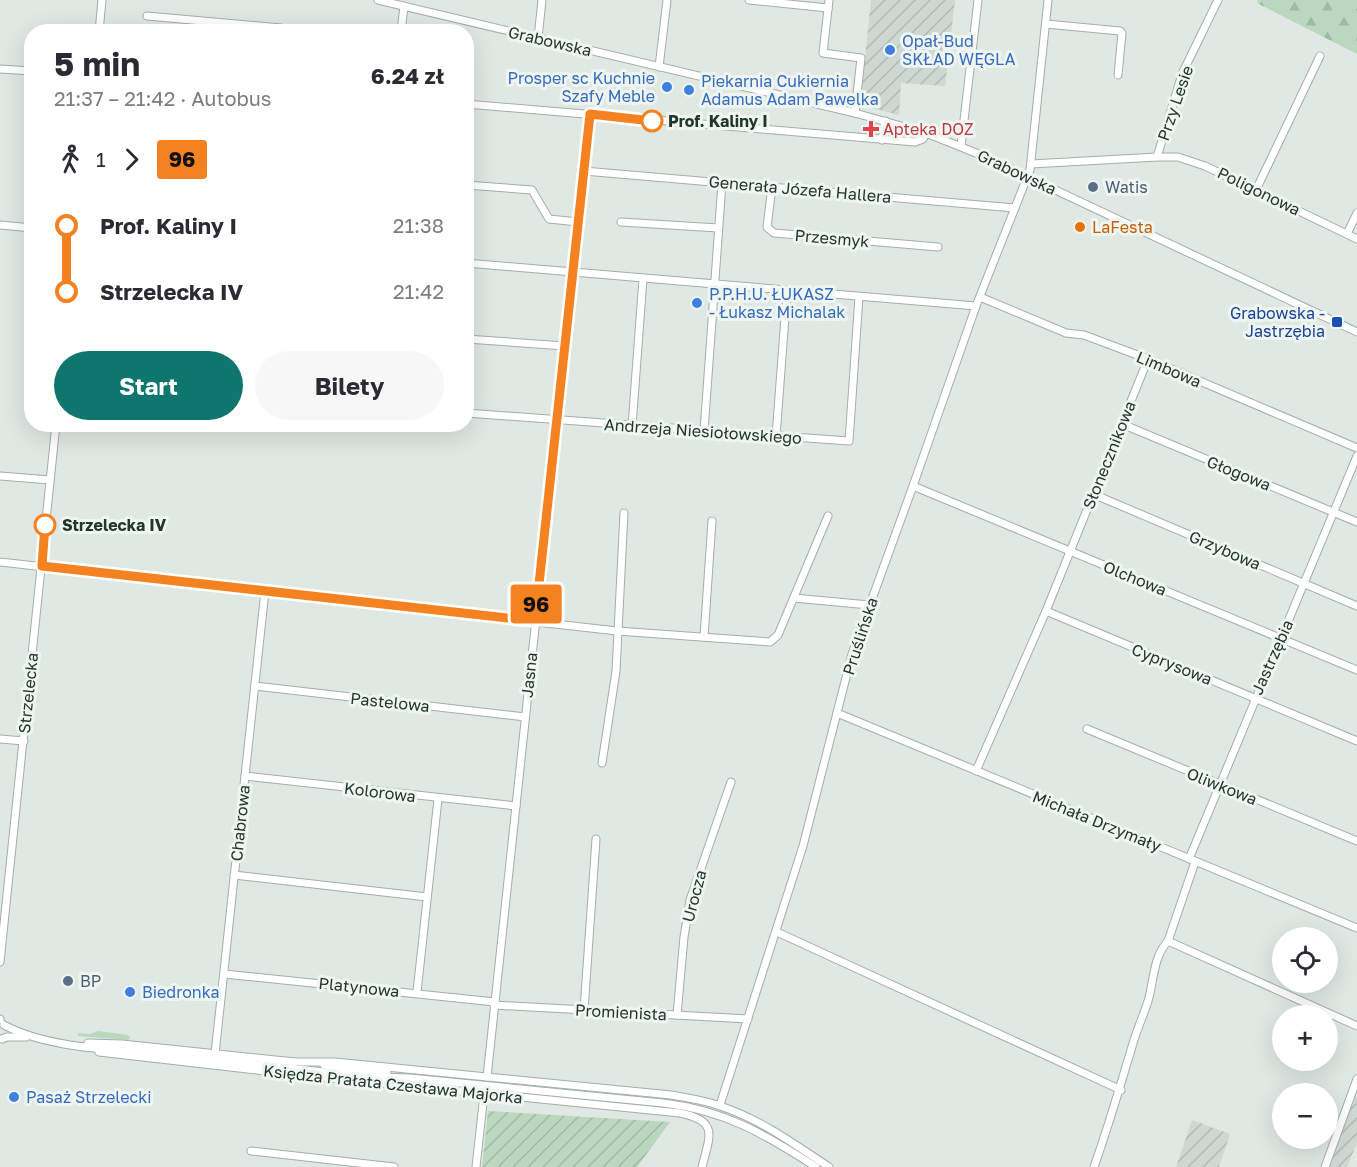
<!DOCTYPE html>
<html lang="pl">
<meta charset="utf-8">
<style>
:root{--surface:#fff;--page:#f7f7f7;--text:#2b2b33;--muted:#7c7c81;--accent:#0f766e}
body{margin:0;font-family:"Golos Text",sans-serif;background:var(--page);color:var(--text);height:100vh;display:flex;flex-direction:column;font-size:22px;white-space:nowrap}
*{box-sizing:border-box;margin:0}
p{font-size:20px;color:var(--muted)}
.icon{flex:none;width:33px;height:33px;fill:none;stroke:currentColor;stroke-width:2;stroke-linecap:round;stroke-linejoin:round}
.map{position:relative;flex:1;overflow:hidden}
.sheet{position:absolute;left:24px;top:24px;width:450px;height:408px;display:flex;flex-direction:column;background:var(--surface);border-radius:24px;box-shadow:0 6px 24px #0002}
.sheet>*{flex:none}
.badge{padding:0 12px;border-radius:4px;font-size:21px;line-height:39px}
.tools{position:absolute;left:1272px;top:927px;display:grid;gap:12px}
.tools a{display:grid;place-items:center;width:66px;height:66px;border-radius:50%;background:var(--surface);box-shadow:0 6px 24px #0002;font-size:30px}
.map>.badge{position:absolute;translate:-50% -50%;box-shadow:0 0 0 3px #fff}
.legs{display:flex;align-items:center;gap:9px;height:66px;padding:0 30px;font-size:20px}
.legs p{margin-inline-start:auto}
.headline{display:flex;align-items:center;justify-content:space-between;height:102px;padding:0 30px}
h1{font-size:33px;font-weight:700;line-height:45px}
.action{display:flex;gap:12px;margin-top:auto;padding:12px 30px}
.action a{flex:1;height:69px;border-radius:36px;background:var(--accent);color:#fff;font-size:24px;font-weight:700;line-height:69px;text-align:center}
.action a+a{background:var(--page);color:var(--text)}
ul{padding:0 30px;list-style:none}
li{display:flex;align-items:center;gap:21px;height:66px;font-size:22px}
li i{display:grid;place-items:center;width:9px;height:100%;margin:0 8px;background:currentColor}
li i::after{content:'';width:15px;height:15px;margin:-8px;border:4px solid;border-radius:50%;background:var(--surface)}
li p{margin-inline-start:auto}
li:first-child i{background:linear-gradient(#0000 50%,currentColor 0)}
li:last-child i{background:linear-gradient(currentColor 50%,#0000 0)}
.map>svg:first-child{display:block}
.industrial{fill:url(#industrial-furrows)}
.grass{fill:url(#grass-tufts)}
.forest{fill:url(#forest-firs)}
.garden{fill:url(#garden-furrows)}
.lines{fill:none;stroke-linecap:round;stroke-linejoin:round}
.minor-casing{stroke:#a3afa9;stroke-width:9}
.minor{stroke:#fff;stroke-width:7}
.line-1-casing{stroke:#fff;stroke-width:14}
.line-1{stroke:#f58220;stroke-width:9}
.shop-dot{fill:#3f7fe0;stroke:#eff5f1;stroke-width:2}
.stop-1-dot{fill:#fff;stroke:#f58220;stroke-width:3}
.health-dot{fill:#e0444e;stroke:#eff5f1;stroke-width:2}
.service-dot{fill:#5c6f8a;stroke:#eff5f1;stroke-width:2}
.food-dot{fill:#e8710a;stroke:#eff5f1;stroke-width:2}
.transit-dot{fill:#1a4fb4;stroke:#eff5f1;stroke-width:2}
.labels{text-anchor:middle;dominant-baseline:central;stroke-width:6;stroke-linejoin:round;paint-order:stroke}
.street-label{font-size:16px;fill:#22362e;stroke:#eff5f1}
.shop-label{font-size:16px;fill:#366cbe;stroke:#eff5f1;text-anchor:start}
.stop-label{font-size:16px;font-weight:bold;fill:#22362e;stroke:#eff5f1;text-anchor:start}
.health-label{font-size:16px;fill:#be3a42;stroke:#eff5f1;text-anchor:start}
.service-label{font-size:16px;fill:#4e5e75;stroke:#eff5f1;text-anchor:start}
.food-label{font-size:16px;fill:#c56008;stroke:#eff5f1;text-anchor:start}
.transit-label{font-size:16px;fill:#164399;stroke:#eff5f1;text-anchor:end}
</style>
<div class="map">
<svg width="1357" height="1167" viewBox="0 0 1357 1167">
<defs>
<pattern id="industrial-furrows" width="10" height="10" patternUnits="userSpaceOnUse" patternTransform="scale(1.5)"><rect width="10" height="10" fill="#ced8d2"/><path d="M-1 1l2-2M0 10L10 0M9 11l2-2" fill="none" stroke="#b1bab5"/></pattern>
<pattern id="grass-tufts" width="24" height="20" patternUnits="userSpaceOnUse" patternTransform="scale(1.5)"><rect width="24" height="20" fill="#bbd7be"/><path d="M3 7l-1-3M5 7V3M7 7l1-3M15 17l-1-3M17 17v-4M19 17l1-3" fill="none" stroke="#a0b9a4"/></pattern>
<pattern id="forest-firs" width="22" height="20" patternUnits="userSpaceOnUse" patternTransform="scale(1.5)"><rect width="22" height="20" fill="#bbd7be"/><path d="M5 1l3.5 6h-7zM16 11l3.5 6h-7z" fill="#a0b9a4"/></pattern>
<pattern id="garden-furrows" width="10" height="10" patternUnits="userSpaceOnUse" patternTransform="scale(1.5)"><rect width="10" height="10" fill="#bbd7be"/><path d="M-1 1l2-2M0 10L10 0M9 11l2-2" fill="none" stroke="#a0b9a4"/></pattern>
</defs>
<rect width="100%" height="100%" fill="#dfe8e3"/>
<g class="industrial">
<path d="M871 0H955L945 86 901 83 899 115 860 105Z"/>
<path d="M1357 1089V1143L1347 1167H1329Z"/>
<path d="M1192 1120 1230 1134 1219 1167H1176Z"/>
</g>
<g class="grass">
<path d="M890 126 916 134 917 138 888 137 887 127Z"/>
<path d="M98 1031 128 1035 130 1038 128 1040 78 1036V1033L90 1034Z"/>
</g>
<path class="forest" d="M1258 0H1357V54L1257 3Z"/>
<path class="garden" d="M488 1111 670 1122 637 1167H482Z"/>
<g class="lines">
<g class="minor-casing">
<g id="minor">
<path d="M378 0 855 113 926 133 981 155 1357 332"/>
<path d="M749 0 828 8"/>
<path d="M829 0 823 53 861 58 855 113"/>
<path d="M147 16 281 28"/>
<path d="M1046 24 1120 31 1122 33 1118 75"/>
<path d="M99 32 102 0"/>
<path d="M401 32 404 6"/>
<path d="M538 38 542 0"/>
<path d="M659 67 667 0"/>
<path d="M0 69 32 71"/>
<path d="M466 104 915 142 923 139 926 133"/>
<path d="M882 140 885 121"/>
<path d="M961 146 978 0"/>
<path d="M1157 157H1178L1205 166 1357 239"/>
<path d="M1031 164 1157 157 1182 74 1218 0"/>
<path d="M584 171 1015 208"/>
<path d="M466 185 532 190 549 219 578 222"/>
<path d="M772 187 767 227 774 233 938 247"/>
<path d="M1256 190 1320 56"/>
<path d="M621 222 718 228"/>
<path d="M0 225 32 228"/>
<path d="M1347 234 1357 213"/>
<path d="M466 263 976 306"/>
<path d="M980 297 1066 333 1084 335 1148 359 1357 448"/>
<path d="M466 339 565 346"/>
<path d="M1148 359 1046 611 1357 741"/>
<path d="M466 413 849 441 859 297"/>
<path d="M1122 424 1357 522"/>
<path d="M632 426 643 279"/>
<path d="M704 431 722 183"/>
<path d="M776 436 787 291"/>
<path d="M0 476 50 480"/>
<path d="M913 486 1357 670"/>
<path d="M1093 494 1357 606"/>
<path d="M0 562 617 631 770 642 778 635 828 516"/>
<path d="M794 598 869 605"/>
<path d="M704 637 712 521"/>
<path d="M255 686 525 717"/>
<path d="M837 713 1357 928"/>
<path d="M1087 729 1357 841"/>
<path d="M0 739 24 741"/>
<path d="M602 763 616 671 624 513"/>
<path d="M976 771 1046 611"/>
<path d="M245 776 516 806"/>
<path d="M1189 859 1357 456"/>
<path d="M234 875 427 897"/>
<path d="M777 932 1121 1090"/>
<path d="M1168 941 1357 1026"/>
<path d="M0 962 56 424"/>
<path d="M224 974 495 1002"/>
<path d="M417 992 438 799"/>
<path d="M494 1005 748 1019"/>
<path d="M584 1010 596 839"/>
<path d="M677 1015 684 937 690 900 731 782"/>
<path d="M0 1019V1020"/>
<path d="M4 1025C47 1048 109 1049 157 1054 228 1061 299 1069 371 1077L410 1078 663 1103C724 1110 765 1134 816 1167"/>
<path d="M2 1039 7 1037H26"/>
<path d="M88 1043 122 1044 295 1062"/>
<path d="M99 1052 291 1074 680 1113C719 1121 710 1135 702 1167"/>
<path d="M215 1054 265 591"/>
<path d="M292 1062H335L671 1095C687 1098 704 1100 720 1106 760 1119 794 1144 829 1167"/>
<path d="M324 1065 387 1073"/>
<path d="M487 1077 590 114"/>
<path d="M720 1105 803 846 852 654 913 486 976 306 1030 170 1048 0"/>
<path d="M251 1151 394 1167"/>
<path d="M476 1167 484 1094"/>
<path d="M1094 1167C1109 1125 1121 1083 1134 1040 1138 1027 1144 1014 1148 1001 1154 981 1153 957 1168 941L1195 862"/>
<path d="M1325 1167 1357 1079"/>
</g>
</g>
<use href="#minor" class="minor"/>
</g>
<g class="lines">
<g class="line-1-casing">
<path id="line-1" d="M45 525 42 566 535 621 590 114 652 121"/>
</g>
<use href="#line-1" class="line-1"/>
</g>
<g class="shop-dot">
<circle cx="890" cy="50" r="6"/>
<circle cx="667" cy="87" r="6"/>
<circle cx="689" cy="90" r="6"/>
<circle cx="697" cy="303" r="6"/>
<circle cx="130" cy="992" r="6"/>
<circle cx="14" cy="1097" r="6"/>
</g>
<g class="stop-1-dot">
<circle cx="652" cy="121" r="10"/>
<circle cx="45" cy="525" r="10"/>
</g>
<path class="health-dot" d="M868 120h6v6h6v6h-6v6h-6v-6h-6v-6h6z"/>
<g class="service-dot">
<circle cx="1093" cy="187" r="6"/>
<circle cx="68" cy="981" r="6"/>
</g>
<circle class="food-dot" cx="1080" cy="227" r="6"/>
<rect class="transit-dot" x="1331" y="316" width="12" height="12" rx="3"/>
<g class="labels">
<g class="street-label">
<text transform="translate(550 41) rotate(13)">Grabowska</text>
<text transform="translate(1175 103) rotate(-71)">Przy Lesie</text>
<text transform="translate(1017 172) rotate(25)">Grabowska</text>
<text transform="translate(800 189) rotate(5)">Generała Józefa Hallera</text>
<text transform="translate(1259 191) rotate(26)">Poligonowa</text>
<text transform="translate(832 238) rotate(5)">Przesmyk</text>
<text transform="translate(1169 369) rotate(23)">Limbowa</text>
<text transform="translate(703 431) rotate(4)">Andrzeja Niesiołowskiego</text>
<text transform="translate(1109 455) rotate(-68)">Słonecznikowa</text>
<text transform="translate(1239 473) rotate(22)">Głogowa</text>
<text transform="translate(1225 550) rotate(23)">Grzybowa</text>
<text transform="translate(1135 578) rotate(22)">Olchowa</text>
<text transform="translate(860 636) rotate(-72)">Pruślińska</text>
<text transform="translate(1272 657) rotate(-66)">Jastrzębia</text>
<text transform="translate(1172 664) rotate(22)">Cyprysowa</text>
<text transform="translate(529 675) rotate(-84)">Jasna</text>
<text transform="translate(28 693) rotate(-84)">Strzelecka</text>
<text transform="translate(390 702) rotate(6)">Pastelowa</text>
<text transform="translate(1222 786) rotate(22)">Oliwkowa</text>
<text transform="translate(380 792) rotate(7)">Kolorowa</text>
<text transform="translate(1097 821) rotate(22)">Michała Drzymały</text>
<text transform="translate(240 823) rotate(-84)">Chabrowa</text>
<text transform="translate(694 896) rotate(-75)">Urocza</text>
<text transform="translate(359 987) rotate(6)">Platynowa</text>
<text transform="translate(621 1012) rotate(3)">Promienista</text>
<text transform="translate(393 1084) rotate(6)">Księdza Prałata Czesława Majorka</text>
</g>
<g class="shop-label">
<text x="902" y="41">Opał-Bud<tspan x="902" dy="18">SKŁAD WĘGLA</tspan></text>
<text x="655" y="78" text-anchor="end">Prosper sc Kuchnie<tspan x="655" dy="18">Szafy Meble</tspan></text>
<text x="701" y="81">Piekarnia Cukiernia<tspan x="701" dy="18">Adamus Adam Pawelka</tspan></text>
<text x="709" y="294">P.P.H.U. ŁUKASZ<tspan x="709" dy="18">- Łukasz Michalak</tspan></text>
<text x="142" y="992">Biedronka</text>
<text x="26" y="1097">Pasaż Strzelecki</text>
</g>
<g class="stop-label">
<text x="668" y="121">Prof. Kaliny I</text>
<text x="62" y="525">Strzelecka IV</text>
</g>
<g class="health-label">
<text x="883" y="129">Apteka DOZ</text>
</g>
<g class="service-label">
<text x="1105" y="187">Watis</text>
<text x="80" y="981">BP</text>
</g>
<g class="food-label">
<text x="1092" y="227">LaFesta</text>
</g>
<g class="transit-label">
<text x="1325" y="313">Grabowska -<tspan x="1325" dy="18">Jastrzębia</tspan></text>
</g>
</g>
</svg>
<div class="tools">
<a><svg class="icon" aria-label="locate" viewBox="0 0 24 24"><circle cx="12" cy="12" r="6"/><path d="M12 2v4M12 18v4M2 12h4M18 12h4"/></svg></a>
<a>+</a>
<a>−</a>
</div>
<b class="badge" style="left:536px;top:604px;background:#f58220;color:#111">96</b>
<section class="sheet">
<div class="headline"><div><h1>5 min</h1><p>21:37 – 21:42 · Autobus</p></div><b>6.24 zł</b></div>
<div class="legs"><svg class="icon" aria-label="walk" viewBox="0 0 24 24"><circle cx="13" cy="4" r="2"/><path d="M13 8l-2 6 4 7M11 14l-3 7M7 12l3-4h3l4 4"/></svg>1<svg class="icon" aria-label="forward" viewBox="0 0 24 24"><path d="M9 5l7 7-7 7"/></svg><b class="badge" style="background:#f58220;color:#111">96</b></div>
<ul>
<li><i style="color:#f58220"></i><b>Prof. Kaliny I</b><p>21:38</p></li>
<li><i style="color:#f58220"></i><b>Strzelecka IV</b><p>21:42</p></li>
</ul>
<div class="action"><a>Start</a><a>Bilety</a></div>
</section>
</div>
